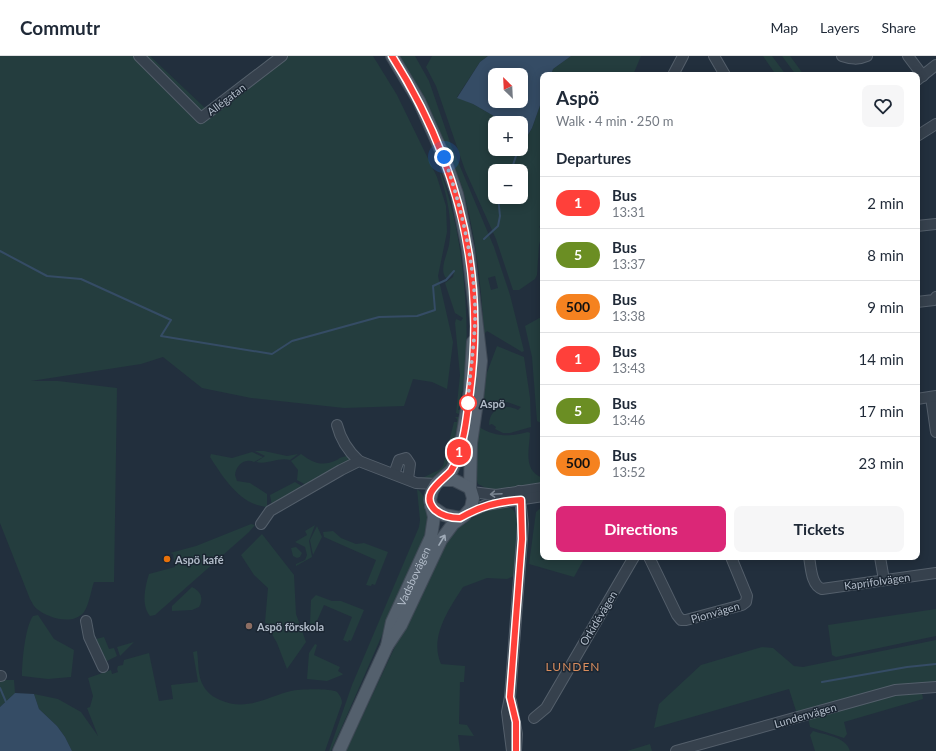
<!DOCTYPE html>
<meta charset="utf-8">
<style>
:root{--surface:#fff;--page:#f6f6f7;--text:#1f2937;--muted:#747a83;--line:#e0e1e3;--accent:#db2777}
body{margin:0;font-family:Lato,sans-serif;background:var(--page);color:var(--text);height:100vh;display:flex;flex-direction:column;font-size:15px;white-space:nowrap}
*{box-sizing:border-box;margin:0}
p{font-size:13px;color:var(--muted)}
.icon{flex:none;width:22px;height:22px;fill:none;stroke:currentColor;stroke-width:2;stroke-linecap:round;stroke-linejoin:round}
.map{position:relative;flex:1;overflow:hidden}
.drawer{position:absolute;left:540px;top:16px;width:380px;height:488px;display:flex;flex-direction:column;background:var(--surface);border-radius:8px;box-shadow:0 2px 10px #0003}
.drawer>*{flex:none}
.badge{padding:0 8px;border-radius:13px;font-size:14px;line-height:26px}
.needle{width:26px;rotate:336deg}
.buttons{position:absolute;left:488px;top:12px;display:grid;gap:8px}
.buttons a{display:grid;place-items:center;width:40px;height:40px;border-radius:8px;background:var(--surface);box-shadow:0 2px 10px #0003;font-size:20px}
.you{position:absolute;width:20px;height:20px;margin:-10px;border:3px solid #fff;border-radius:50%;background:#1a73e8;box-shadow:0 0 0 6px #1a73e833}
.map>.badge{position:absolute;translate:-50% -50%;box-shadow:0 0 0 2px #fff}
h2{padding:0 16px;font-size:15px;line-height:36px}
.round{display:grid;place-items:center;flex:none;width:42px;height:42px;border-radius:8px;background:var(--page)}
.headline{display:flex;align-items:center;justify-content:space-between;height:68px;padding:0 16px}
h1{font-size:19px;font-weight:700;line-height:30px}
.cta{display:flex;gap:8px;margin-top:auto;padding:8px 16px}
.cta a{flex:1;height:46px;border-radius:8px;background:var(--accent);color:#fff;font-size:16px;font-weight:700;line-height:46px;text-align:center}
.cta a+a{background:var(--page);color:var(--text)}
ul{padding:0;list-style:none}
li{display:flex;align-items:center;gap:12px;height:52px;padding:0 16px;border-top:1px solid var(--line)}
li div{flex:1}
li b{display:block;font-size:15px}
li em{font-style:normal}
li .badge{min-width:44px;font-weight:700;text-align:center}
header{display:flex;align-items:center;gap:24px;box-sizing:border-box;height:56px;padding:0 20px;background:var(--surface);border-bottom:1px solid var(--line)}
header strong{font-size:19px}
nav{display:flex;gap:22px;margin-inline-start:auto;font-size:14px}
.map>svg:first-child{display:block}
.green{fill:#243d3e;fill-rule:evenodd}
.water{fill:#354c65;fill-rule:evenodd}
.lines{fill:none;stroke-linecap:round;stroke-linejoin:round}
.stream{stroke:#354c65;stroke-width:2}
.minor-casing{stroke:#545f6b;stroke-width:12}
.major-casing{stroke:#3f4a56;stroke-width:14}
.minor{stroke:#36414d;stroke-width:10}
.major{stroke:#54606d;stroke-width:12}
.oneway{stroke:#7a8591}
.oneway2{stroke:#9faab7}
.line-casing{stroke:#fff;stroke-width:9}
.line{stroke:#ff403a;stroke-width:6}
.walk{stroke:#b2bcc9;stroke-width:4;stroke-dasharray:0 7.2}
.stop-dot{fill:#fff;stroke:#ff403a;stroke-width:2}
.food-dot{fill:#e8710a;stroke:#1b2632;stroke-width:1.5}
.education-dot{fill:#8d6e63;stroke:#1b2632;stroke-width:1.5}
.labels{text-anchor:middle;dominant-baseline:central;stroke-width:3;stroke-linejoin:round;paint-order:stroke}
.street-label{font-size:11px;fill:#b2bcc9;stroke:#1b2632}
.stop-label{font-size:11px;font-weight:bold;fill:#b2bcc9;stroke:#1b2632;text-anchor:start}
.poi-label{font-size:11px;font-weight:bold;fill:#b2bcc9;stroke:#1b2632;text-anchor:start}
.neighbourhood-label{font-size:12px;letter-spacing:1px;fill:#d88c5d;stroke:#1b2632}
</style>
<header>
<strong>Commutr</strong>
<nav><a>Map</a><a>Layers</a><a>Share</a></nav>
</header>
<div class="map">
<svg width="936" height="695" viewBox="0 0 936 695">
<rect width="100%" height="100%" fill="#222f3d"/>
<g class="green">
<path d="M0 0H150L205 52 272 0H373L397 39 437 121 446 150 447 176 438 220 453 286 447 333 432 326 413 323 404 350 344 352 251 342 202 332 163 301 141 308 31 325H58L117 332 114 526H94C91 534 89 549 84 556 73 570 48 562 37 553 34 551 32 546 30 543L0 467Z"/>
<path d="M399 0H415L429 25 451 89 494 191 510 239 524 295 522 296 487 275 484 278C481 228 476 179 462 131 447 85 423 42 399 0ZM495 220 498 232 491 234 488 222Z"/>
<path d="M432 0H488L480 6 457 41 473 48 506 67H495V93H510L517 99 532 72 543 41V166L539 171 543 175 539 189 537 219 535 223 519 234H513L496 183 465 114 436 30 426 11ZM495 115H521V141H495Z"/>
<path d="M571 0H641L633 19H551L553 13Z"/>
<path d="M763 0H772L786 19H776Z"/>
<path d="M782 0H790L804 19H796Z"/>
<path d="M441 117C465 183 470 266 465 335H462L458 354H460L459 358 456 357 460 319 455 267 456 263 461 265 463 262 455 257 445 227 453 221 454 216 446 222C439 214 447 199 449 189 453 165 447 141 440 118Z"/>
<path d="M543 260V368L537 365 532 301 525 270Z"/>
<path d="M497 290 524 301 530 342 531 371 510 377H503L495 373 496 371 492 368 489 369C489 352 505 347 518 354L521 351 507 346 493 351 483 348V327Z"/>
<path d="M455 361H461L456 390 448 411 432 424 420 423 439 414 443 410 454 366H457V363Z"/>
<path d="M479 371C495 381 510 381 528 376L530 377C529 395 523 415 543 422V428L490 434 478 428 473 412Z"/>
<path d="M255 395H264L287 400 298 398 290 404C278 401 268 409 256 406L265 400Z"/>
<path d="M252 396 263 401 254 406C245 402 236 409 235 419L237 425 250 427 267 438V451C240 449 223 421 210 401L211 398 232 402Z"/>
<path d="M301 398C313 407 322 411 337 404 341 401 344 400 349 400L352 405 308 430 297 424 298 414 291 405Z"/>
<path d="M295 426 305 432 272 450 270 439Z"/>
<path d="M417 433C430 441 428 468 425 481L344 666 331 695H329L352 629 419 471 420 464Z"/>
<path d="M503 450C507 451 511 451 514 455 522 466 515 506 514 520L507 523 487 522 463 531C449 553 429 581 441 608L465 610 464 626H457H460L459 668 467 669 474 680 458 679 460 695H346L439 497 453 475 459 471 484 455Z"/>
<path d="M543 450V501H585L574 521 529 508 536 456Z"/>
<path d="M251 468 255 469 249 476 155 559 150 560C141 549 145 531 149 518L175 511 173 498 170 497 196 490Z"/>
<path d="M315 469 309 485 312 501 296 510V508L305 504 307 499 305 491 295 486 307 479 305 475Z"/>
<path d="M317 470 322 481 313 499 310 484Z"/>
<path d="M333 475 341 482 356 488 364 487 388 496 375 529 372 528 371 530 366 529 376 504 324 481 323 476Z"/>
<path d="M262 478 294 519 296 558 306 586 287 613 277 587 265 566 268 532 254 519 241 499Z"/>
<path d="M296 491 302 497 300 501 297 502 293 500 291 492Z"/>
<path d="M192 531C201 535 204 543 199 551L192 554 172 555V550Z"/>
<path d="M316 539 332 545H341L364 554 351 585 349 584 348 586 343 584 352 561 324 549 313 574 310 568 311 544Z"/>
<path d="M936 553V580L836 601 832 599 828 569Z"/>
<path d="M38 559 54 583 74 594 71 621 48 623 22 620C22 606 25 571 33 560Z"/>
<path d="M94 577 96 583 104 581 109 593 114 592 117 600 105 606 91 578Z"/>
<path d="M936 584V628L797 658 789 633 654 672 659 648 701 609 762 591 773 592 794 610 803 611Z"/>
<path d="M134 586 120 600 117 591Z"/>
<path d="M315 588 317 589 314 599 340 611 338 615 343 618 342 619 327 625 307 623 309 597Z"/>
<path d="M197 595C199 607 197 620 204 631 208 637 213 641 220 644 247 656 266 641 291 635 298 633 331 632 337 636 340 639 342 643 342 647L325 695H72L65 681 57 670 39 653 34 638 58 643 81 656 98 680 87 652 90 651 93 640 88 622 111 614 112 618 118 616 117 613 118 610 123 609 124 604 149 597 159 645 173 643 171 629 198 626 193 596Z"/>
<path d="M0 624H14L15 637 0 651Z"/>
<path d="M902 636H922L923 643 844 666 847 678 844 682 810 671 808 662Z"/>
<path d="M813 675C826 679 846 681 850 695H815L810 679Z"/>
<path d="M650 688 652 695H627Z"/>
</g>
<g class="water">
<path d="M488 0H571L553 13 551 19H543V41L532 72 521 91V67H506L473 48 457 42 480 6ZM495 19H521V45H495Z"/>
<path d="M15 637 34 638 39 653 57 670 65 681 72 695H0V651Z"/>
</g>
<g class="lines">
<g class="stream">
<path d="M511 115 516 100"/>
<path d="M484 183 498 170 500 160 498 141"/>
<path d="M0 195 47 220 81 223 171 264 161 280 272 298 292 285 379 261 417 260 435 254 433 230 446 224 454 215"/>
<path d="M822 626 907 611 936 608"/>
<path d="M0 632 6 646"/>
</g>
<g class="minor-casing">
<g id="minor">
<path d="M139 0 201 62 282 0"/>
<path d="M714 0 725 19"/>
<path d="M842 0C851 3 858 4 867 0"/>
<path d="M908 0 923 20"/>
<path d="M673 19 683 0"/>
<path d="M917 24 936 9"/>
<path d="M917 80 936 68"/>
<path d="M917 170 936 168"/>
<path d="M917 246 934 244 936 241"/>
<path d="M931 341 936 376"/>
<path d="M917 343 936 340"/>
<path d="M337 369C341 385 348 395 359 405"/>
<path d="M394 418 399 404 406 402 410 408 408 423"/>
<path d="M472 436 496 439 543 432"/>
<path d="M467 457 486 449 543 440"/>
<path d="M261 468 270 455 341 414 359 405 416 427 436 428"/>
<path d="M649 501 677 559 681 564H686L742 549 746 546 747 540 731 501"/>
<path d="M809 501C811 511 811 529 822 533L936 517"/>
<path d="M880 501 884 524"/>
<path d="M86 565 89 581 103 611"/>
<path d="M0 620H1"/>
<path d="M511 645 517 678 516 695"/>
<path d="M534 662 546 652 634 501"/>
<path d="M512 695 507 656 510 641 522 483 523 468 519 435"/>
<path d="M676 695 895 634 936 631"/>
</g>
</g>
<g class="major-casing">
<g id="major">
<path d="M392 0 419 45 444 101 457 138 468 193 481 305 476 353 471 387 470 432"/>
<path d="M431 450 444 459 460 462"/>
<path id="s1" d="M387 590 392 566 431 481 434 461 430 444 432 435 436 428 452 414 460 395 470 335 473 286"/>
<path d="M339 695 387 590 401 569 441 484 453 468 465 459 471 452 473 442 470 432 454 424H441"/>
</g>
</g>
<use href="#minor" class="minor"/>
<use href="#major" class="major"/>
</g>
<defs><path id="oneway-shaft" d="M-6 0H5M1.5-3L5.5 0L1.5 3" fill="none" stroke-width="1.6" stroke-linecap="round" stroke-linejoin="round"/></defs>
<use class="oneway" href="#oneway-shaft" transform="translate(496 438) rotate(177)"/>
<use class="oneway2" href="#oneway-shaft" transform="translate(442 484) rotate(-59)"/>
<g class="lines">
<g class="line-casing">
<path id="line" d="M392 0C458 104 486 214 470 336 467 358 465 384 456 404 455 408 453 412 451 415 442 425 419 438 435 454 442 460 450 462 460 462 481 450 496 446 521 444L522 483 510 641 516 666V695"/>
</g>
<use href="#line" class="line"/>
<path class="walk" d="M444 101C461 148 477 216 475 266 474 293 469 322 468 347"/>
</g>
<circle class="stop-dot" cx="468" cy="347" r="8"/>
<circle class="food-dot" cx="167" cy="503" r="4"/>
<circle class="education-dot" cx="249" cy="570" r="4"/>
<g class="labels">
<g class="street-label">
<text transform="translate(226 43) rotate(-37)">Allégatan</text>
<text stroke="none"><textPath href="#s1" startOffset="75">Vadsbovägen</textPath></text>
<text transform="translate(877 525) rotate(-8)">Kaprifolvägen</text>
<text transform="translate(715 556) rotate(-16)">Pionvägen</text>
<text transform="translate(598 562) rotate(-59)">Orkidévägen</text>
<text transform="translate(805 659) rotate(-16)">Lundenvägen</text>
</g>
<g class="stop-label">
<text x="480" y="347">Aspö</text>
</g>
<g class="poi-label">
<text x="175" y="503">Aspö kafé</text>
<text x="257" y="570">Aspö förskola</text>
</g>
<g class="neighbourhood-label">
<text x="573" y="610">LUNDEN</text>
</g>
</g>
</svg>
<div class="buttons">
<a><svg class="needle" viewBox="-14 -14 28 28"><path d="M0-13l5 13h-10z" fill="#e53935"/><path d="M0 13l5-13h-10z" fill="#747a83"/></svg></a>
<a>+</a>
<a>−</a>
</div>
<div class="you" style="left:444px;top:101px"></div>
<b class="badge" style="left:459px;top:396px;background:#ff403a;color:#fff">1</b>
<section class="drawer">
<div class="headline"><div><h1>Aspö</h1><p>Walk · 4 min · 250 m</p></div><a class="round"><svg class="icon" aria-label="heart" viewBox="0 0 24 24"><path d="M12 20l-8-8c-3-5 5-10 8-4 3-6 11-1 8 4z"/></svg></a></div>
<h2>Departures</h2>
<ul>
<li><span class="badge" style="background:#ff403a;color:#fff">1</span><div><b>Bus</b><p>13:31</p></div><em>2 min</em></li>
<li><span class="badge" style="background:#6b8e23;color:#fff">5</span><div><b>Bus</b><p>13:37</p></div><em>8 min</em></li>
<li><span class="badge" style="background:#f58220;color:#111">500</span><div><b>Bus</b><p>13:38</p></div><em>9 min</em></li>
<li><span class="badge" style="background:#ff403a;color:#fff">1</span><div><b>Bus</b><p>13:43</p></div><em>14 min</em></li>
<li><span class="badge" style="background:#6b8e23;color:#fff">5</span><div><b>Bus</b><p>13:46</p></div><em>17 min</em></li>
<li><span class="badge" style="background:#f58220;color:#111">500</span><div><b>Bus</b><p>13:52</p></div><em>23 min</em></li>
</ul>
<div class="cta"><a>Directions</a><a>Tickets</a></div>
</section>
</div>
